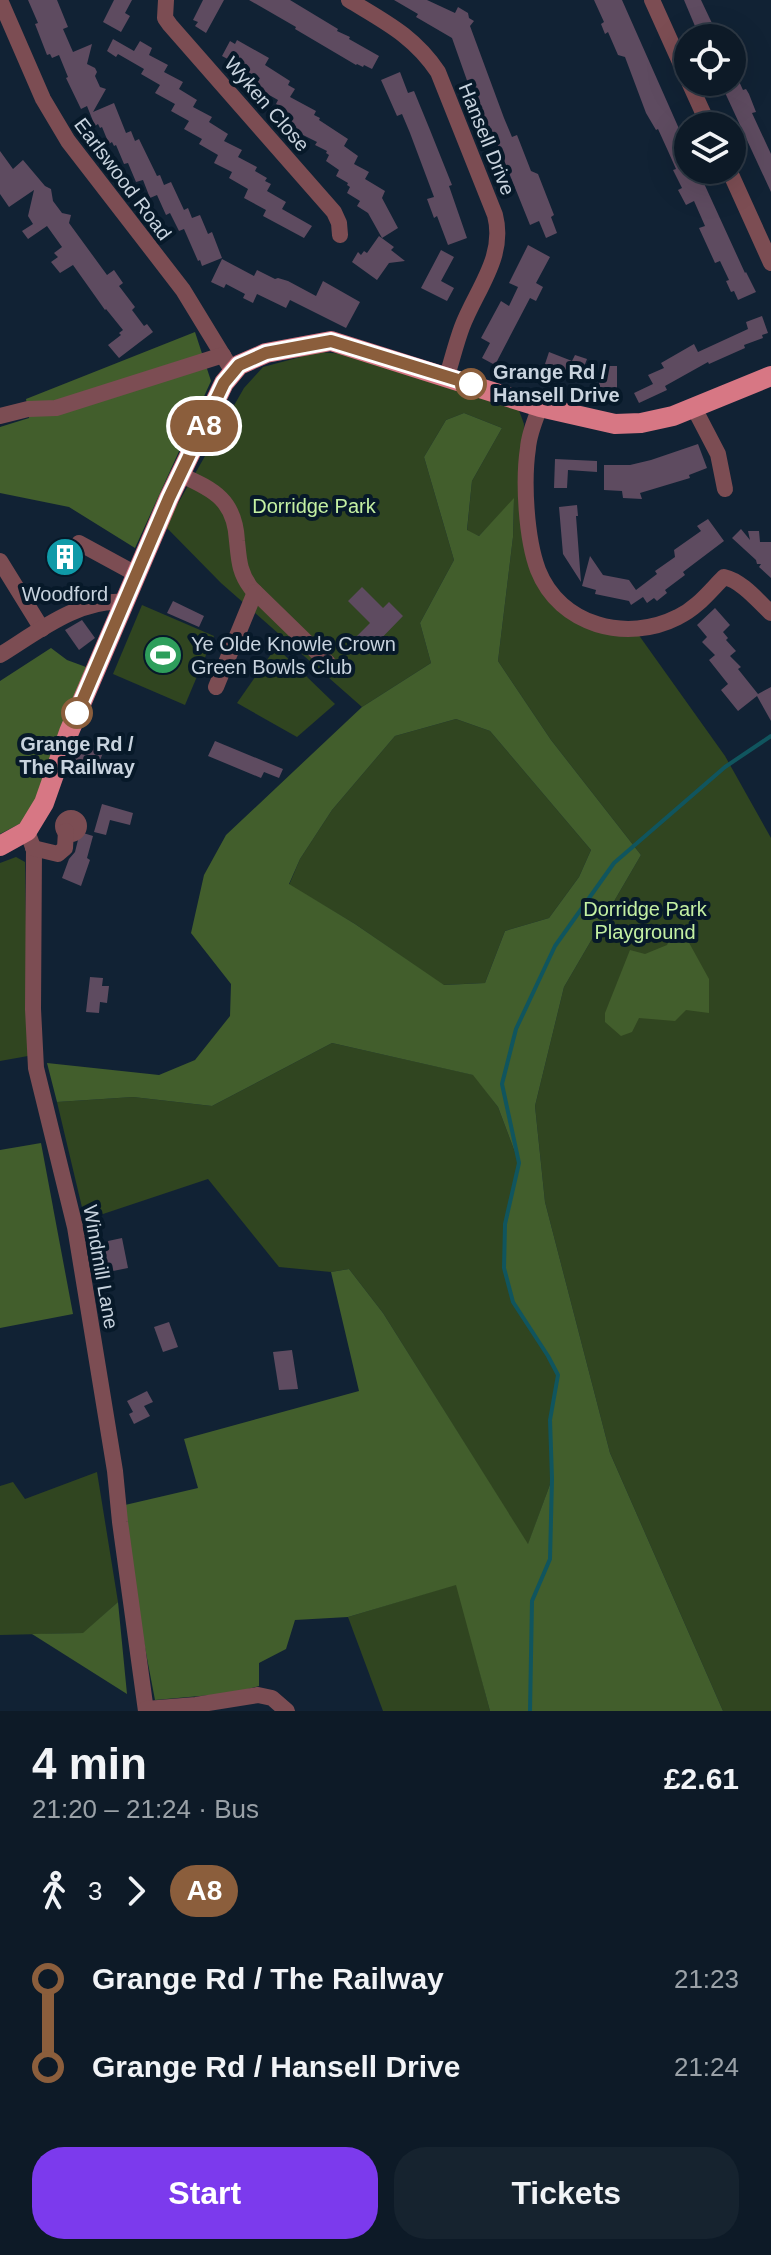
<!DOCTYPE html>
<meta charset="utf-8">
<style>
:root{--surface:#0d1a27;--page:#16232f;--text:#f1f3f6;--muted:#9aa1a7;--line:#2d3844;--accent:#7c3aed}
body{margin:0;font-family:Arial,sans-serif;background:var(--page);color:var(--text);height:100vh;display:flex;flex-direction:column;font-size:30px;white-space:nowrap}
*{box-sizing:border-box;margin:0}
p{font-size:26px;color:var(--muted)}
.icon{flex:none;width:44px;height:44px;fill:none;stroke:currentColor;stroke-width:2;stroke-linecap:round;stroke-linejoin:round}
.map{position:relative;height:1711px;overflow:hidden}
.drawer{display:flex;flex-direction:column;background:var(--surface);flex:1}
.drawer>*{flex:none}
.badge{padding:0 16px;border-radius:26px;font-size:28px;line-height:52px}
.controls{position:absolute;left:674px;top:24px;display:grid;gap:16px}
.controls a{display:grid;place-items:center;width:72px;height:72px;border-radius:50%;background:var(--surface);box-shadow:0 8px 32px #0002,0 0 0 2px var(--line);font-size:40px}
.map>.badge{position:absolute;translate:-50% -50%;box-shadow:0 0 0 4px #fff}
.legs{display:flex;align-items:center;gap:12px;height:88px;padding:0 32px;font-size:26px}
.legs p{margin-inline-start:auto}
.summary{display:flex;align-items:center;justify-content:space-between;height:136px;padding:0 32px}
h1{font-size:44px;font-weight:700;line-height:60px}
.cta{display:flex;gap:16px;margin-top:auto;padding:16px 32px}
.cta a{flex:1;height:92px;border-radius:32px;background:var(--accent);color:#fff;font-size:32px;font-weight:700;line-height:92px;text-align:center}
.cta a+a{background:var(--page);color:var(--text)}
ul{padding:0 32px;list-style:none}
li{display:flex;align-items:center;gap:28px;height:88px;font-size:30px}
li i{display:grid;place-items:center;width:12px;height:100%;margin:0 10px;background:currentColor}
li i::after{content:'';width:20px;height:20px;margin:-10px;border:6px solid;border-radius:50%;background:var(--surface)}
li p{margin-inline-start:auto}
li:first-child i{background:linear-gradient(#0000 50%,currentColor 0)}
li:last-child i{background:linear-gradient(currentColor 50%,#0000 0)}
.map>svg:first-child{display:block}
.green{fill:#304520}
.forest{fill:#425e2c;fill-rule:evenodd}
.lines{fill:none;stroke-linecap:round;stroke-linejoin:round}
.stream{stroke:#10555e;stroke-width:4}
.building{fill:#5e4b60}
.minor{stroke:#7c4d53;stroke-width:16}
.major{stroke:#d77784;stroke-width:20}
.line-1-casing{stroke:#fff;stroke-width:18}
.line-1{stroke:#8b5e3c;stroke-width:12}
.stop-1-dot{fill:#fff;stroke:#8b5e3c;stroke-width:4}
.labels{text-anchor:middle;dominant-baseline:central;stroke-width:8;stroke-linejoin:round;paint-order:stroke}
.street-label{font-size:20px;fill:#c8d3de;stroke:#071929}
.stop-label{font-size:20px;font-weight:bold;fill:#c8d3de;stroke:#071929;text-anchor:start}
.park-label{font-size:20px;fill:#c4f0a3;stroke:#071929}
.poi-label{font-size:20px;fill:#c8d3de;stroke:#071929}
</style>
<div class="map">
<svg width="771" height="1711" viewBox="0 0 771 1711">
<rect width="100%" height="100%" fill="#112234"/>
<g class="green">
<path d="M319 352 344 354 517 405 524 424 521 504 554 604 638 634 725 756 771 838V1711H723L610 1453 545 1202 535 1106 564 987 641 855 551 740 498 661 513 537 514 500 479 536 467 531 472 481 502 428 464 413 446 420 424 457 454 560 420 623 431 663 362 707 221 583 165 526 244 388 263 367Z"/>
<path d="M142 605 214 636 185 705 113 674Z"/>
<path d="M276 647 335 704 297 737 237 703Z"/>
<path d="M456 719 490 731 591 850 579 877 549 918 505 931 485 983 443 985 355 924 289 885 300 859 332 810 395 736Z"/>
<path d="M16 857 25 862 28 1056 0 1061V863Z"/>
<path d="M332 1043 474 1075 498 1107 519 1163 505 1224 504 1268 512 1302 548 1356 558 1375 550 1420 552 1479 528 1545 383 1313 349 1269 331 1272 279 1267 208 1179 85 1220 57 1102 133 1097 212 1106Z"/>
<path d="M97 1472 118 1602 84 1633 0 1635V1486L13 1482 25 1499Z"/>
<path d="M457 1584 490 1711H383L348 1617Z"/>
</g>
<g class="forest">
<path d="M195 332 211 381 135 548 69 507 0 493V427L29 418 26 399Z"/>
<path d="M464 413 502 428 472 481 467 530 479 536 514 498 513 537 498 661 551 740 641 855 564 987 535 1106 545 1202 610 1453 723 1711H490L456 1585 348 1617 295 1620 286 1649 259 1663V1686L234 1693 155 1700 142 1632 125 1505 198 1488 184 1439 359 1391 331 1272 349 1269 383 1313 528 1544 552 1479 550 1420 558 1375 548 1356 512 1302 504 1268 505 1224 519 1163 498 1107 473 1075 332 1043 212 1106 133 1097 57 1102 47 1063 159 1075 195 1060 230 1016 231 984 191 933 204 875 226 835 362 707 431 663 420 623 454 560 424 457 446 420ZM456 719 490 731 591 850 579 877 549 918 505 931 485 983 444 985 355 924 289 884 300 859 332 810 395 736Z"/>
<path d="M51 648 67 660 86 667 43 786 23 822 0 834V681Z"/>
<path d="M671 937 687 939 709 979V1013L686 1010 675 1021 639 1018 632 1032 621 1036 605 1022V1013L630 950 645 954 667 945Z"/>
<path d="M41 1143 73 1314 0 1328V1150Z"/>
<path d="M118 1602 127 1694 32 1634 83 1633Z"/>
</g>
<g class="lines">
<path class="stream" d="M530 1711 532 1601 550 1559 552 1479 550 1420 558 1375 548 1356 513 1302 504 1268 505 1224 519 1163 502 1084 516 1029 555 946 614 863 725 767 771 736"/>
</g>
<g class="building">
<path d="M28 0H57L68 27 63 29 73 52 92 44 87 64 95 68 97 72 95 76 100 87 106 89 93 112 114 103 126 133 131 131 135 141 139 139 157 176 160 175 164 185 171 182 184 210 188 208 192 218 200 215 208 234 212 232 222 258 202 266 200 260 198 261 184 229 179 231 170 213 166 215 157 195 150 198 143 180 136 182 128 163 124 164 116 145 114 146 112 142 109 144 102 127 100 128 98 124 95 126 87 106 81 109 66 78 68 77 59 55 52 58 50 54 47 55 35 24 38 23Z"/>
<path d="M114 0H132L125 13 130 16 121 32 103 22Z"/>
<path d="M203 0H224L206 33 195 26 198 22 193 20Z"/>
<path d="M249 0H290L338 29 337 31 350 37 349 39 379 56 372 69 364 65 363 67 357 64 356 65 295 29 296 27Z"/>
<path d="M394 0H427L455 13 458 7 468 13 469 18 474 21 470 26 504 118 512 137 517 135 531 171 538 174 554 215 551 217 557 233 546 238 539 221 530 225 491 128 486 130 476 106 452 38 416 17 418 14Z"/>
<path d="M594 0H622L684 140 682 141 688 154V170H696L702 179 745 273 746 272 756 292 738 300 734 291 731 292 726 281 729 280 720 261 715 263 699 228 705 226 694 201 686 205 678 190 682 188 673 170 676 169 668 151 658 129 656 130 646 113 625 57 618 55 608 32 605 34 601 24 604 22Z"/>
<path d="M684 0H701L719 38H700Z"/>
<path d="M113 39 134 51 140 41 152 48 149 55 168 65 164 72 183 82 179 89 197 100 193 107 212 117 209 122 228 134 224 141 242 150 238 157 257 167 255 171 267 178 265 181 271 184 267 191 286 202 282 209 312 226 304 238 263 216 266 210 244 198 248 189 229 178 232 172 214 163 218 155 199 144 202 139 184 129 189 121 171 111 175 104 155 93 160 85 141 74 144 69 118 54 116 57 107 51Z"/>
<path d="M237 40 269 58 265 65 290 81 288 85 295 89 290 97 316 111 314 115 320 118 319 120 348 139 344 146 358 156 354 164 369 172 365 179 385 191 382 198 398 228 382 238 368 213 357 206 360 201 347 193 350 187 347 185 348 183 336 176 339 170 326 161 329 155 326 153 327 151 315 145 317 142 289 128 290 124 287 122 288 120 282 117 286 110 276 104 278 100 255 87 260 78 232 64 233 62 222 56 230 41 235 44Z"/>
<path d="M400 72 408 93 414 91 430 130 452 185 449 186 467 238 448 245 437 216 434 218 427 199 434 197 410 133 402 114 397 116 381 80Z"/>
<path d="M737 77 743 90 746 89 749 94 756 112 752 113 771 154V192L721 84 732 82V79Z"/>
<path d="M0 151 13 169 23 160 45 186 51 189 53 201 62 213 71 215 69 223 107 275 114 270 123 283 119 286 135 307 132 310 144 326 147 324 153 332 119 358 108 345 121 335 119 333 123 330 106 309 105 310 73 265 60 273 51 262 58 257 54 253 62 247 47 226 28 239 22 231 33 224 28 216 34 190 9 207 0 194Z"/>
<path d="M379 236 394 247 391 250 405 261 389 263 377 280 352 262 358 252 361 255 364 251 367 253Z"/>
<path d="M528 245 550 257 536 283 543 287 536 301 530 298 495 365 482 358 490 343 481 338 501 301 509 306 518 287 509 283Z"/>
<path d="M441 250 454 257 441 281 454 288 447 301 421 288Z"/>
<path d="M222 259 254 276 257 270 275 279 278 278 288 281 316 296 323 281 360 302 346 328 290 300 286 308 257 294 253 303 243 298 245 294 226 284 224 288 211 282Z"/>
<path d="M762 316 768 333 762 335 763 338 744 345 745 348 709 364 708 362 665 386 667 390 639 403 634 393 653 384 648 375 664 368 661 363 694 344 698 352 748 329 746 322Z"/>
<path d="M549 352 572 361 575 355 587 359 579 380 555 371 554 374 543 370Z"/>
<path d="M600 364 606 366H617V388L599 387Z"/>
<path d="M698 444 707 468 689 475 690 478 640 493 642 499 623 498 622 491 604 490V465H630L651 460Z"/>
<path d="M555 459 597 461V472L568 470 567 488H554Z"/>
<path d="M577 505 578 516H576L581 582 563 554 559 507Z"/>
<path d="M708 519 724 541 683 572 685 575 665 590 667 593 657 601 654 598 647 603 643 597 631 605 629 601 595 594 596 590 582 586 590 556 603 575 629 580 636 590 657 574 655 571 675 557 674 550 701 531 697 526Z"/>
<path d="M741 529 750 540 748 531H759L760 542H771V578L759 567 761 564H757L756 560 732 538Z"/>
<path d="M68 541 70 549 83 560 60 575 48 554Z"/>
<path d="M362 587 383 608 389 602 403 616 370 650 356 637 370 623 348 601Z"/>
<path d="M173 601 204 616 199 627 167 613Z"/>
<path d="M715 608 730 625 723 632 728 638 726 640 736 651 730 656 741 667 738 669 758 694 771 687V721L757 696 738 711 721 690 728 684 709 660 715 655 702 642 707 637 697 625Z"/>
<path d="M82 620 95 638 79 650 65 630Z"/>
<path d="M94 741 106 745 97 768 91 766 88 775 70 768 79 744 91 749Z"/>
<path d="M215 741 283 769 279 778 264 772 261 778 208 756Z"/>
<path d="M102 804 133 813 130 825 110 820 106 835 94 832Z"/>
<path d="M80 832 93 836 87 858 90 860 81 886 62 878 69 859 75 852Z"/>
<path d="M90 977 103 978 102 986H109L107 1003 100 1002 99 1013 86 1012Z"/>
<path d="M122 1238 128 1268 108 1272 104 1250 109 1249 108 1241Z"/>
<path d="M169 1322 178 1347 163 1352 154 1327Z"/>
<path d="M292 1350 298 1389 279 1390 273 1352Z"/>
<path d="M147 1391 153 1402 144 1406 150 1416 134 1424 129 1414 133 1412 127 1401Z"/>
</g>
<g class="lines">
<g class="minor">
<path d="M0 0 43 99 68 141 183 290 233 372"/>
<path d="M166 0 165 18 170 25 334 212 339 223 340 235"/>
<path d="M349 0C385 22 414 36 438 72L495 215C506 257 476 290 462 327 456 343 452 360 447 376"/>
<path d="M652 0 688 80"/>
<path d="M689 82 709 126"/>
<path d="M729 170 771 263"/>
<path d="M540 407C535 420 529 434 528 448 523 481 526 538 538 570 560 626 627 643 678 617 697 608 709 592 724 577 742 581 758 601 771 613"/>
<path d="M694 408 718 454 725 489"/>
<path d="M0 416 28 409 56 408 223 355"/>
<path d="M181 475C215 490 235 501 237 541 239 560 239 572 251 588L328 663"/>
<path d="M79 543 136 574"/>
<path d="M0 561 42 629"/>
<path d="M0 655C36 633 79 598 124 602"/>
<path d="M216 687 255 592"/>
<circle cx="71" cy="826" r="8"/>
<path d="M27 831 34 850 33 1009 36 1068 75 1227 115 1471 120 1522 146 1711"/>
<path d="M33 848 58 854 65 848 66 831"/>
<path d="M146 1709 196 1705 258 1695 272 1698 287 1711"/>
</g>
<path class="major" d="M0 846 27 831 44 803 69 732 169 498 224 383 239 365 266 353 331 341 540 407 615 424 641 423 673 416 771 376"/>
</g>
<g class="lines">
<g class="line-1-casing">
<path id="line-1" d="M77 713 169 498 224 383 239 365 266 353 331 341 471 384"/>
</g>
<use href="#line-1" class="line-1"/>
</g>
<defs>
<g id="building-disc" transform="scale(2)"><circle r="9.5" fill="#0f9aa8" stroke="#071929"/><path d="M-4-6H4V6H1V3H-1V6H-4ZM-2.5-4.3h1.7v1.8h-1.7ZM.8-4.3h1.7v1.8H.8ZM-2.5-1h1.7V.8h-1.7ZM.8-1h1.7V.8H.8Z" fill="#fff"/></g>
<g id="stadium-disc" transform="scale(2)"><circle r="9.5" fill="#2e9e5b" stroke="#071929"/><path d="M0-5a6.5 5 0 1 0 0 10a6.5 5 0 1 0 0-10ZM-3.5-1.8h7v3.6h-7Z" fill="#fff"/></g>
</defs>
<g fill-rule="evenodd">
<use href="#building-disc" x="65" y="557"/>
<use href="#stadium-disc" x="163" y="655"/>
</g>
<g class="stop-1-dot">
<circle cx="471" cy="384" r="14"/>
<circle cx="77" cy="713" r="14"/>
</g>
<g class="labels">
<g class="street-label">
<text transform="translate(267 104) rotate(49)">Wyken Close</text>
<text transform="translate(487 139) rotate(68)">Hansell Drive</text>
<text transform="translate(123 179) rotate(53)">Earlswood Road</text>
<text transform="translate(101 1267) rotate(80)">Windmill Lane</text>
</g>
<g class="stop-label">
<text x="493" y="372">Grange Rd /<tspan x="493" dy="23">Hansell Drive</tspan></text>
<text x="77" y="744" text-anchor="middle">Grange Rd /<tspan x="77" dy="23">The Railway</tspan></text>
</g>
<g class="park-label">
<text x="314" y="506">Dorridge Park</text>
<text x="645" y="909">Dorridge Park<tspan x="645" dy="23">Playground</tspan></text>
</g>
<g class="poi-label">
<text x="65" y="594">Woodford</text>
<text x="191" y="644" text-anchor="start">Ye Olde Knowle Crown<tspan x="191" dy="23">Green Bowls Club</tspan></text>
</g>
</g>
</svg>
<div class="controls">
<a><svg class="icon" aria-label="locate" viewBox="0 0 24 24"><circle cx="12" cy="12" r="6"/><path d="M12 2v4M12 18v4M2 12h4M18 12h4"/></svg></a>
<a><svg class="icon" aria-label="layers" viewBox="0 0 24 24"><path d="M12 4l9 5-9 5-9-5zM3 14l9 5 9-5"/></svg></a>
</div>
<b class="badge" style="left:204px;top:426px;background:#8b5e3c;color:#fff">A8</b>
</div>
<section class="drawer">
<div class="summary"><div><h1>4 min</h1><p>21:20 – 21:24 · Bus</p></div><b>£2.61</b></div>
<div class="legs"><svg class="icon" aria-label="walk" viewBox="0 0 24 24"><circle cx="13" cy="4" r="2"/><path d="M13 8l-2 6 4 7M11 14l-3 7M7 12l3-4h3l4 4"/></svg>3<svg class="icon" aria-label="forward" viewBox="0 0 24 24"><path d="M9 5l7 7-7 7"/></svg><b class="badge" style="background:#8b5e3c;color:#fff">A8</b></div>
<ul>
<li><i style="color:#8b5e3c"></i><b>Grange Rd / The Railway</b><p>21:23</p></li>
<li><i style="color:#8b5e3c"></i><b>Grange Rd / Hansell Drive</b><p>21:24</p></li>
</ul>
<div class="cta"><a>Start</a><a>Tickets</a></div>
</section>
